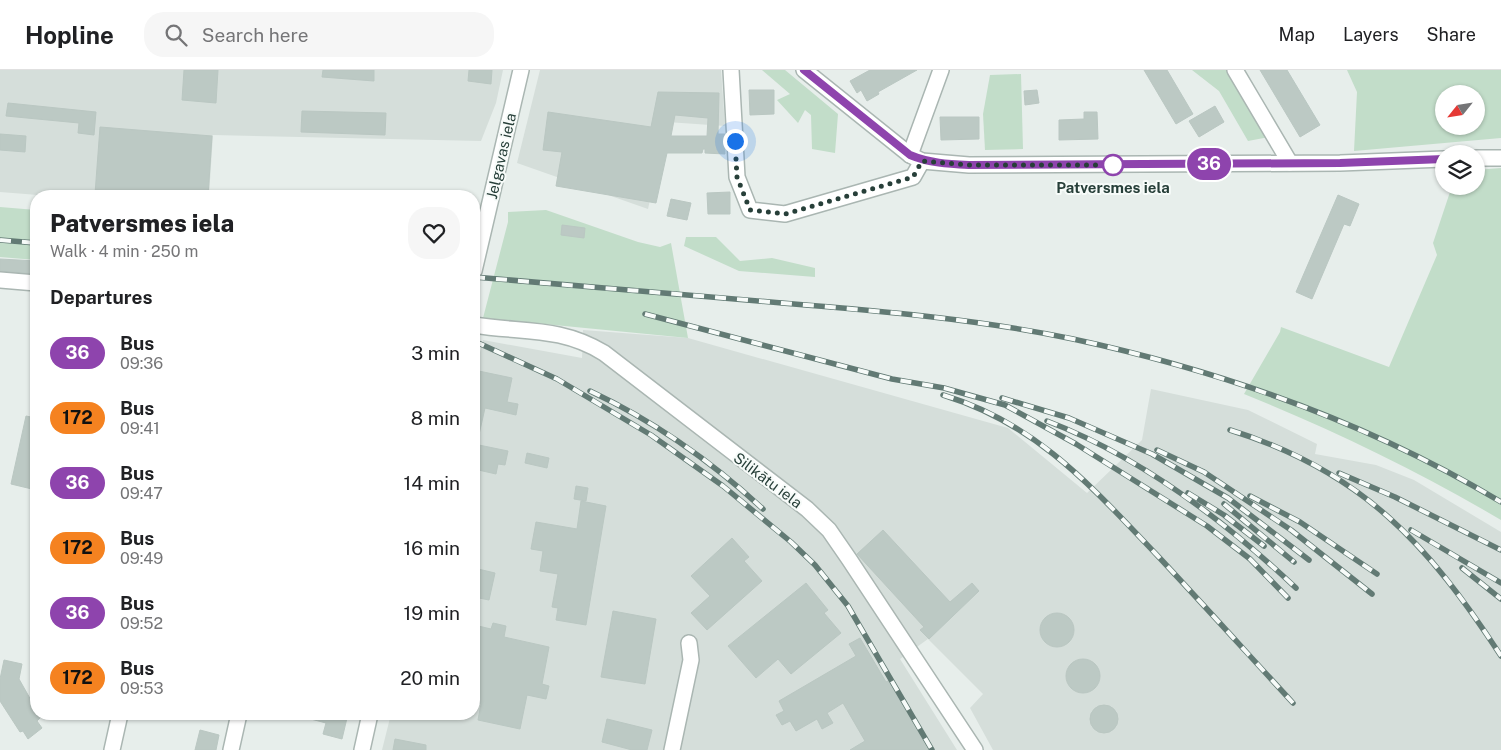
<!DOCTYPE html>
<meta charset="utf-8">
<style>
:root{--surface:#fff;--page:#f6f6f6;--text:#202124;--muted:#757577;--line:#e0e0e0}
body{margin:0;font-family:"Public Sans",sans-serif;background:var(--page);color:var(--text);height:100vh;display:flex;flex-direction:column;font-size:19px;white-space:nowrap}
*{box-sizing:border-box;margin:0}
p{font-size:16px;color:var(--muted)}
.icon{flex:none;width:28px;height:28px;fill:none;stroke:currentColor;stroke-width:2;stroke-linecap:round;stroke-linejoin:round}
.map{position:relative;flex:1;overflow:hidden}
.sheet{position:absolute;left:30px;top:120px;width:450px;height:530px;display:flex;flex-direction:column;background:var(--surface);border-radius:20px;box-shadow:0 1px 4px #0004}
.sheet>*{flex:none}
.badge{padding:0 10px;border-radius:16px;font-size:18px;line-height:32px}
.needle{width:32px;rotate:240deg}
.fabs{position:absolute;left:1435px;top:15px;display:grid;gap:10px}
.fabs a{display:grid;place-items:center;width:50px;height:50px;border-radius:50%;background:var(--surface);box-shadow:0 1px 4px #0004;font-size:25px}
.you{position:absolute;width:25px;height:25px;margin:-12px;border:4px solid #fff;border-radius:50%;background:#1a73e8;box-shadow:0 0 0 8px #1a73e833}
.map>.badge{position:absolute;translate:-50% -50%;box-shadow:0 0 0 2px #fff}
h2{padding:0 20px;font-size:19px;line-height:45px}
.round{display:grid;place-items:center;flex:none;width:52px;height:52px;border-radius:20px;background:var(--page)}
.headline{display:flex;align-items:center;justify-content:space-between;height:85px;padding:0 20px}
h1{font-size:24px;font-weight:800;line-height:38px}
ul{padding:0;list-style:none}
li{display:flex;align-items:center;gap:15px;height:65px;padding:0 20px}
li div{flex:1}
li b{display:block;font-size:19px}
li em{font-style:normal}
li .badge{min-width:55px;font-weight:700;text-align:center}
header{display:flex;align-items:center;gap:30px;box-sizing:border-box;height:70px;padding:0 25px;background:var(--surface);border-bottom:1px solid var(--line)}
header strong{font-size:24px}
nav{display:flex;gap:28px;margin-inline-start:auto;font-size:18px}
.search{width:350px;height:45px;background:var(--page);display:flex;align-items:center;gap:12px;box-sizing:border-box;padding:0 18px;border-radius:20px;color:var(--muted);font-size:19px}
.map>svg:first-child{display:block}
.built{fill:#d5deda}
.green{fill:#c2ddc9;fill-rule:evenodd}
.building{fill:#bcc9c4;stroke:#bac7c2;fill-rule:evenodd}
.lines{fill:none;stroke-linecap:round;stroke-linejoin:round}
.minor-casing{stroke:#aab6b2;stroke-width:18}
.minor{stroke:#fff;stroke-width:15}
.rail-casing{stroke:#627a74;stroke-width:5.5}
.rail{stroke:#f7fbf9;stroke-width:4;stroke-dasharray:11;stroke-linecap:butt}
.line-casing{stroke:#fff;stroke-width:11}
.line{stroke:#8e44ad;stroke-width:8}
.walk{stroke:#273f39;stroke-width:5;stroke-dasharray:0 9}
.stop-dot{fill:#fff;stroke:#8e44ad;stroke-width:2.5}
.labels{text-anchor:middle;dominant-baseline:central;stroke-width:4;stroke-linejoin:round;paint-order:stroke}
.street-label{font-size:15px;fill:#273f39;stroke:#f7fbf9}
.stop-label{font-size:15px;font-weight:bold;fill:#273f39;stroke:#f7fbf9}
</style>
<header>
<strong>Hopline</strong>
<div class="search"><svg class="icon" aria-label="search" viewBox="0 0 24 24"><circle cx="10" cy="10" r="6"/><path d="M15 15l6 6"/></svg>Search here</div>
<nav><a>Map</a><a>Layers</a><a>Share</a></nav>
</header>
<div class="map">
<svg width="1501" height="680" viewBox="0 0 1501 680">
<rect width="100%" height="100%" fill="#e7eeeb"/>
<g class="built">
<path d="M0 0H503L496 33 481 71 213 65 209 126H51L0 122Z"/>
<path d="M540 0H721L725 56 667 52 648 139 517 93Z"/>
<path d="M583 260 688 268 1008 358 1087 423 1142 370 1151 319 1248 340 1317 374 1315 384 1376 395 1414 410 1501 462V680H993L970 638 983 624 928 569 900 589 957 680H382L391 644H474V307L483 270 582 288Z"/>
</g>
<g class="green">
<path d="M762 0H785L838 44 835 83 812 79 811 45 805 40 798 53 777 30 790 24Z"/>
<path d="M1192 0H1230L1269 67 1248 71 1219 21Z"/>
<path d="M1347 0H1501V68L1354 81 1357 22ZM1444 24H1476V56H1444Z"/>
<path d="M1021 4 1023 79 985 80 983 44 990 5Z"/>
<path d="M1501 98V450C1418 401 1333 360 1244 324L1280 262 1281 257 1389 297 1437 185 1433 173 1452 116H1476V100Z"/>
<path d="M0 137 36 140V190L0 187Z"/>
<path d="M546 140 638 172 660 177 671 173 688 268 483 248 508 152V142Z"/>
<path d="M686 167H716L740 191 772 188 815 198V207L739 201 684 176Z"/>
</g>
<g class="building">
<path d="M184 0H218L216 33 182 30Z"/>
<path d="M323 0H374V11L322 7Z"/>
<path d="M469 0H492L491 14 468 11Z"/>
<path d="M870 0H917L878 22 879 24 867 31 861 20 857 23 850 11Z"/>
<path d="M1144 0H1167L1193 44 1176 54Z"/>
<path d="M1260 0H1287L1320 55 1300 67Z"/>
<path d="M749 20H774V44L750 45Z"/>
<path d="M1037 20 1039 33 1025 35 1024 21Z"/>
<path d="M658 22 719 23 718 64H725V84L705 83V79H703L702 83H667L656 133 556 116 562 82 543 80 548 42 651 57ZM675 45 708 48 707 66H671Z"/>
<path d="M8 33 96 42 94 65 78 63 79 53 6 46Z"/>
<path d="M1215 36 1224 52 1199 67 1189 51Z"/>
<path d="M302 41 386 43 385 65 301 62Z"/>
<path d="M1084 42H1097L1098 69 1059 70V50L1084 49Z"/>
<path d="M940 47H979V69L941 70Z"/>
<path d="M100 57 212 66 208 126 95 124Z"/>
<path d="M0 64 26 66 25 82 0 80Z"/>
<path d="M730 122V144H708L707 123Z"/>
<path d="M1338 125 1359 134 1350 156 1344 154 1312 229 1296 222Z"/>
<path d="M671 129 691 133 687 150 667 146Z"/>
<path d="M562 155 585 158 584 168 561 165Z"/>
<path d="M0 189 36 191V204L0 201Z"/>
<path d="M474 300 512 308 507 332 518 334 516 345 485 338 478 369H474Z"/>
<path d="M26 346 36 348V420L11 414Z"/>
<path d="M474 374 508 381 505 395 498 394 496 404 474 399Z"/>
<path d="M527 383 549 388 547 398 525 393Z"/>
<path d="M576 416 588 418 586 431 574 429Z"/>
<path d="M581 431 606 436 586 555 556 550 558 538 552 537 558 504 540 501 543 481 531 479 536 452 577 459Z"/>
<path d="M883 460 950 532 972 513 979 521 929 569 920 560 924 557 857 484Z"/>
<path d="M732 468 749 487 744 491 762 511 707 560 691 543 710 526 691 506Z"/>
<path d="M474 498 495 503 489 530 474 527Z"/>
<path d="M806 513 828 540 824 543 841 563 791 604 778 589 756 608 728 576Z"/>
<path d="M613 541 656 549 645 614 601 607Z"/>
<circle cx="1057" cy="560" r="17"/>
<path d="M493 553 506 556 504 567 549 577 542 614 549 616 546 629 527 625 520 659 478 650 481 634 475 632 478 617 474 616V555L491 559Z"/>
<path d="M860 568 886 612 890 610 930 680H850L865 671 843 633 827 643 833 653 822 659 817 649 796 661 790 651 782 655 776 645 784 641 779 631 856 586 849 574Z"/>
<circle cx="1083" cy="606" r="17"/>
<path d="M4 590 22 594 19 609 36 639V644L41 647 37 651 42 658 28 669 23 661 20 662 0 631V609Z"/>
<circle cx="1104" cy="649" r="14"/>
<path d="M303 644H326L347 648 342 669 323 664 326 653 303 647Z"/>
<path d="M607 649 652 660 647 680H632L602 672Z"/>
<path d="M200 660 219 665 216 680H195Z"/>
<path d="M395 669 426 675V680H393Z"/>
</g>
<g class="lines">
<g class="minor-casing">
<g id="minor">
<path d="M731 0 737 107 750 140 785 144 913 107 922 91"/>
<path d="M804 0 910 85 922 91 969 95 1340 93 1444 89"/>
<path d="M1235 0 1290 93"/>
<path d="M910 85 941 0"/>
<path d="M1476 88H1501"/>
<path d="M474 201 521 0"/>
<path d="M0 210 36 213"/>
<path d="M474 255C522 263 560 256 604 283L807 439 829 460 849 489 975 680"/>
<path d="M112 680 120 644"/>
<path d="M231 680 239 644"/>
<path d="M362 680 370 644"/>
<path d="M672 680 691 590 689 573"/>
</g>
</g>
<use href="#minor" class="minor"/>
<g class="rail-casing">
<g id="rail">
<path d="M0 170 36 173"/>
<path d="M474 207C577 216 679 224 782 233 880 241 977 249 1073 269 1222 301 1371 354 1501 432"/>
<path d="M645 244 892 309 944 318 1005 335 1076 374 1207 456 1250 489 1288 528"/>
<path d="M474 271 557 309 651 365 723 416 791 472 815 495 848 536 932 680"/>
<path d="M590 321C654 351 711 391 763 439"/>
<path d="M943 325C1037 354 1090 415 1155 483 1202 533 1247 583 1293 633"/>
<path d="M1002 328 1069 348 1152 384 1228 428 1309 490"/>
<path d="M1047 351C1139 386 1225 451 1296 518"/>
<path d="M1230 360C1362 401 1428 474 1501 586"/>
<path d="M1157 380 1204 402 1291 460 1372 524"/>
<path d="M1339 403 1395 427 1501 480"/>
<path d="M1188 423 1224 445 1264 476"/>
<path d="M1250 426 1300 452 1377 504"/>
<path d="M1224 434 1294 492"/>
<path d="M1411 460 1501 513"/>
<path d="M1462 498 1501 529"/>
</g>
</g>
<use href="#rail" class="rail"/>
</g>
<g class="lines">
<g class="line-casing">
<path id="line" d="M804 0 910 85C929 93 948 94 969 95L1340 93 1444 89"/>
</g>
<use href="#line" class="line"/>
<path class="walk" d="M735 71 737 107 750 140 785 144 913 107 922 91 969 95H1120H1113"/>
</g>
<circle class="stop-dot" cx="1113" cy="95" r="10"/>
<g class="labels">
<g class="street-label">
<text transform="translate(501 86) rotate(-77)">Jelgavas iela</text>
<text transform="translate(768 410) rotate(37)">Silikātu iela</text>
</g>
<g class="stop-label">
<text x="1113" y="117">Patversmes iela</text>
</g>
</g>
</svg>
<div class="fabs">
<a><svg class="needle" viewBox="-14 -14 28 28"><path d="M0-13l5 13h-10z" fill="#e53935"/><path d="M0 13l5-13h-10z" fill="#757577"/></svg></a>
<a><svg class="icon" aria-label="layers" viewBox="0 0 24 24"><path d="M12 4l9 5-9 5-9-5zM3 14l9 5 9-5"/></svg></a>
</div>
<div class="you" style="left:735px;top:71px"></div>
<b class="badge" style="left:1209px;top:94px;background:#8e44ad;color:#fff">36</b>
<section class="sheet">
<div class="headline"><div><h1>Patversmes iela</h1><p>Walk · 4 min · 250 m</p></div><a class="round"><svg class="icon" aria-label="heart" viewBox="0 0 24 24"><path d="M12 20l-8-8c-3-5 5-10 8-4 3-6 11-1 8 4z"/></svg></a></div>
<h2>Departures</h2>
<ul>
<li><span class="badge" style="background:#8e44ad;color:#fff">36</span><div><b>Bus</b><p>09:36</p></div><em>3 min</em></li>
<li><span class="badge" style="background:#f58220;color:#111">172</span><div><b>Bus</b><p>09:41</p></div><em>8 min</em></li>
<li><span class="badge" style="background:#8e44ad;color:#fff">36</span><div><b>Bus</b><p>09:47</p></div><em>14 min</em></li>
<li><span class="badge" style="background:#f58220;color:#111">172</span><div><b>Bus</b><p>09:49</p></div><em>16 min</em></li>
<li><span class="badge" style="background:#8e44ad;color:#fff">36</span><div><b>Bus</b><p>09:52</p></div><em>19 min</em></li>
<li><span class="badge" style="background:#f58220;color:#111">172</span><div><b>Bus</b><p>09:53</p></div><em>20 min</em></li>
</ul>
</section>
</div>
